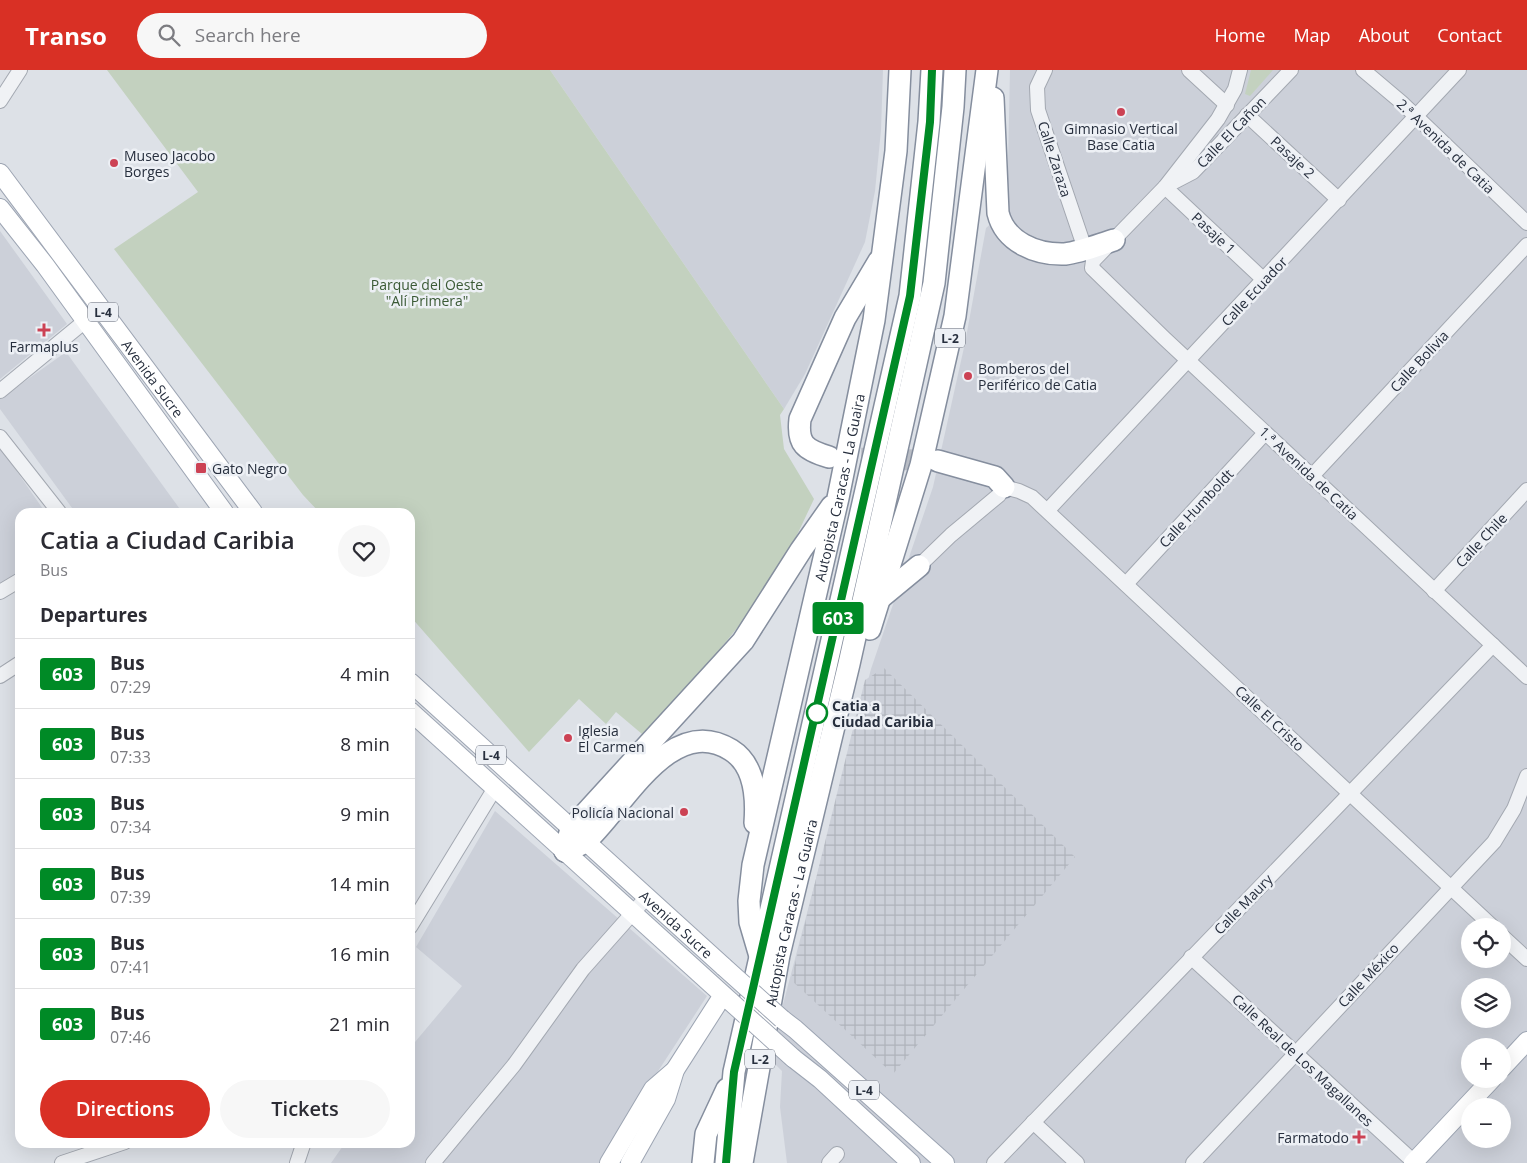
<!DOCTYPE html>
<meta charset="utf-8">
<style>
:root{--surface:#fff;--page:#f7f7f7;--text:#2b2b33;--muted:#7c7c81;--line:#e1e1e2;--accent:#d93025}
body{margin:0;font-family:"Open Sans",sans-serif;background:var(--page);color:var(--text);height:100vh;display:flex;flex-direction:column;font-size:19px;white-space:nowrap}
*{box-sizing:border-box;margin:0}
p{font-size:16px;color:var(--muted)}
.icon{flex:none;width:28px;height:28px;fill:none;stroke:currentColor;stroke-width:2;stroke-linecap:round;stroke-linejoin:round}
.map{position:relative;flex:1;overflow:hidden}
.details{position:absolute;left:15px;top:438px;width:400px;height:640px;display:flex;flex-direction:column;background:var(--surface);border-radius:15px;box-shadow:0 5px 20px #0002}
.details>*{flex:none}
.badge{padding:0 10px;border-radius:4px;font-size:18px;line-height:32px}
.buttons{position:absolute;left:1461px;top:848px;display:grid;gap:10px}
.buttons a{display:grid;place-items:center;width:50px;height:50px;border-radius:50%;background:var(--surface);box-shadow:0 5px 20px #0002;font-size:25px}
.map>.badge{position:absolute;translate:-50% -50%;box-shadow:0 0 0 2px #fff}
h2{padding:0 25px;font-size:19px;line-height:45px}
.round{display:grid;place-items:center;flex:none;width:52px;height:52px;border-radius:26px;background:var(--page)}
.summary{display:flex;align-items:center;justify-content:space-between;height:85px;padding:0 25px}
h1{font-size:24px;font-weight:600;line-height:38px}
.primary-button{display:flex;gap:10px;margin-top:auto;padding:10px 25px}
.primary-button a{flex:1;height:58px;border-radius:30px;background:var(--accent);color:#fff;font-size:20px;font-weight:600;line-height:58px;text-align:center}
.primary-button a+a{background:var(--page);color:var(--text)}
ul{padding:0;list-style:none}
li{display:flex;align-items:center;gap:15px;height:70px;padding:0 25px;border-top:1px solid var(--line)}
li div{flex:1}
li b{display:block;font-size:19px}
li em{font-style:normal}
li .badge{min-width:55px;font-weight:700;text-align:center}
header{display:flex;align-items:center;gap:30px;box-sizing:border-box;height:70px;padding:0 25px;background:var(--accent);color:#fff}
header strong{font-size:24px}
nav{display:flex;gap:28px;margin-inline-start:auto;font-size:18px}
.search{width:350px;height:45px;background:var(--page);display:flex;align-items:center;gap:12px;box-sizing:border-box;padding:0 18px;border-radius:28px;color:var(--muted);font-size:19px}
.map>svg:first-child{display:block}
.built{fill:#ccd0d9;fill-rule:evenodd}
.industrial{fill:url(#industrial-grid)}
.green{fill:#c3d1bf}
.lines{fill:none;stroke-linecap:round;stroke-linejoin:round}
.highway-tunnel{stroke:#b9bdc5;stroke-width:21;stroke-dasharray:21 11;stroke-linecap:butt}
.minor-casing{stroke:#a3a8b1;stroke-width:16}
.major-casing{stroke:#9da5b3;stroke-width:20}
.highway-casing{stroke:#858e9e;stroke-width:24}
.minor{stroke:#f0f2f5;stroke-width:14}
.major{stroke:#fff;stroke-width:18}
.highway{stroke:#fff;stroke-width:21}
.major-bridge-casing{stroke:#9da5b3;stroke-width:20;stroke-linecap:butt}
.major-bridge{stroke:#fff;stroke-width:18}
.line-casing{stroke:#fff;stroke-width:11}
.line{stroke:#008a26;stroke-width:8}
.poi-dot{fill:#cc4254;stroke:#edf0f5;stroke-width:2}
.stop-dot{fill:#fff;stroke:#008a26;stroke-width:2.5}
.labels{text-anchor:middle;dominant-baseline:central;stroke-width:5;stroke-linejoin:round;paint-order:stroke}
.shield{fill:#edf0f5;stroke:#626975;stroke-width:1}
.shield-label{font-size:12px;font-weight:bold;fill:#272f3e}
.poi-label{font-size:14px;fill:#272f3e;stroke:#edf0f5;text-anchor:start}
.street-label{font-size:14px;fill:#272f3e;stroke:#edf0f5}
.park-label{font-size:14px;fill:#3a5934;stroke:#edf0f5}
.stop-label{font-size:14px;font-weight:bold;fill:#272f3e;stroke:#edf0f5;text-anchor:start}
</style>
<header>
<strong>Transo</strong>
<div class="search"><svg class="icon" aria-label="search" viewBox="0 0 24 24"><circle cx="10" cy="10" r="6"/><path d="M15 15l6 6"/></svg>Search here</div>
<nav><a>Home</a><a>Map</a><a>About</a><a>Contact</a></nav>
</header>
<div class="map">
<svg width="1527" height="1093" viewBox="0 0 1527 1093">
<defs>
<pattern id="industrial-grid" width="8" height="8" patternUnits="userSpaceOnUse" patternTransform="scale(1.25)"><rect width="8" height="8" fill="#ccd0d9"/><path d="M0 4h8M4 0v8" fill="none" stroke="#afb3bb"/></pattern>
</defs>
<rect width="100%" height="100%" fill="#dde1e7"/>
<g class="built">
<path d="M550 0H883L881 60 875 121 865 172 805 304 784 339Z"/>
<path d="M1010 0H1527V1093H787L780 1037 782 1001 769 988 871 599 933 417 965 273 986 158 1007 140ZM1470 856H1502V889H1470ZM1470 916H1502V949H1470ZM1470 976H1502V1009H1470ZM1470 1036H1502V1069H1470Z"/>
<path d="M0 161 67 254 0 309Z"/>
<path d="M66 282 182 442H75L0 339V329Z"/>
<path d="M0 377 45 442H20V505L0 519Z"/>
<path d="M495 741 707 926 623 1055 604 1093H331L345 1073 410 1072V978L462 916 416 877Z"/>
</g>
<path class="industrial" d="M884 598 1075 787 893 1004 791 910 865 610Z"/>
<g class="green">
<path d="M107 0H550L784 339 780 345 784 379 814 429 789 482 742 552 699 605 642 664 616 642 606 654 579 629 529 682 410 546V442H319L303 425 114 179 198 122Z"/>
<path d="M1251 0H1273L1250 26 1245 24Z"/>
</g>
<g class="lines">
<path class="highway-tunnel" d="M829 387 938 391"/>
<g class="minor-casing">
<g id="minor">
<path d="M1045 0 1037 17 1038 40 1085 179"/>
<path d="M1189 0 1227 35"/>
<path d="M1240 0 1235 19 1218 49 1165 117 1093 191 1092 198 1164 268 1527 607"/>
<path d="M1363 0 1401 32 1527 153"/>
<path d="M0 31 20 0"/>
<path d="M1247 45 1339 130"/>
<path d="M1168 115 1193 102 1291 0"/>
<path d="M1165 117 1264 210"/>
<path d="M0 321 84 252"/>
<path d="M0 367 59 442"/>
<path d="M1312 406 1527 175"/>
<path d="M1048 440 1459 0"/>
<path d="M919 496 951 465 999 425 1004 417 1019 421 1032 427 1492 856"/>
<path d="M1126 514 1265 363"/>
<path d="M1434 521 1527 420"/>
<path d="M0 522 20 510"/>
<path d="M0 606 20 593"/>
<path d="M410 857 495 718"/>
<path d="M1502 866 1527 889"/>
<path d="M1191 887 1415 1093"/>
<path d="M1033 1052 1077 1093"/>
<path d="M62 1093 125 1072"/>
<path d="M297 1093 304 1072"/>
<path d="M433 1093 514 995 583 899 646 828"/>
<path d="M829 1093 837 1084"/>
<path d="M994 1093 1493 575"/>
<path d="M1193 1093 1494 772 1514 739 1527 706"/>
</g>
</g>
<g class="major-casing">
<g id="major">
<path id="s1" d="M0 103 253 442"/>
<path d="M0 138 45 195 224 442"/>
<path id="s2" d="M410 612 724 897"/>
<path d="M410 641 731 932"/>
<path d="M782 949 795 959 945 1093"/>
<path d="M793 988 820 1009 911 1093"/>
<path d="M1502 998 1527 971"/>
<path d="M609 1093 653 1019 675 1000"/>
<path d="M630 1093 666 1029 675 1000 723 925"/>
<path d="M1413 1093 1492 1009"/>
</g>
</g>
<g class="highway-casing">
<g id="highway">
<path d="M993 28 998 143C1005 172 1036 185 1065 184 1081 182 1098 175 1114 170"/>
<path d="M829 387C805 380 797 374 800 349L845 248 879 191"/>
<path d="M938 391 995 407 1004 417"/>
<path d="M879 529 919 496"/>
<path d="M870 559 921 395 955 246 987 0"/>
<path d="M565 781 571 759 743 571 801 480 832 436"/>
<path d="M565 781C572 778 580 776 586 771 623 738 670 642 731 680 755 695 757 727 755 753"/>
<path id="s3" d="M760 886 750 852 749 831 753 795 838 428 874 250 896 81 900 0"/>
<path d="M703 1093 706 1064 727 1019"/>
<path d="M726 1093 734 1002 910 226 929 52 932 0"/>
<path id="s4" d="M742 1093 779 885 849 594 934 213 953 37 955 0"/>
</g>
</g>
<use href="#minor" class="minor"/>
<use href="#major" class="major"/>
<use href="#highway" class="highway"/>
<g class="major-bridge-casing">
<g id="major-bridge">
<path d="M724 897 782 949"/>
<path d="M731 932 793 988"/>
</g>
</g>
<use href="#major-bridge" class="major-bridge"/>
</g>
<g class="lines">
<g class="line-casing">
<path id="line" d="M726 1093 734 1002 910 226 930 52 932 0"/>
</g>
<use href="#line" class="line"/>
</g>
<g class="poi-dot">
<circle cx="1121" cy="42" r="5"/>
<circle cx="114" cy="93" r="5"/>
<path d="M41.5 252.5h5v5h5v5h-5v5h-5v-5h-5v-5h5z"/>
<circle cx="968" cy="306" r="5"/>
<rect x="195" y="392" width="12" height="12" rx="2.5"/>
<circle cx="568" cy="668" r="5"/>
<circle cx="684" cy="742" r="5"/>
<path d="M1356.5 1059.5h5v5h5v5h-5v5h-5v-5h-5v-5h5z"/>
</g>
<circle class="stop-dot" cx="817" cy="643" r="10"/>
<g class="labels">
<g class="shield">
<rect x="88" y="232.5" width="30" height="19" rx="4"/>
<rect x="935" y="258.5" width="30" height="19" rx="4"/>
<rect x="476" y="675.5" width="30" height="19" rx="4"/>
<rect x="745" y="979.5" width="30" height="19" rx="4"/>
<rect x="849" y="1010.5" width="30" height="19" rx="4"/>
</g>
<g class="shield-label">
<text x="103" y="242">L-4</text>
<text x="950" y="268">L-2</text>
<text x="491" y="685">L-4</text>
<text x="760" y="989">L-2</text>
<text x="864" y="1020">L-4</text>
</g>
<g class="poi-label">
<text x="1121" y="58" text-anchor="middle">Gimnasio Vertical<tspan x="1121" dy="16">Base Catia</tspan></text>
<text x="124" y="85">Museo Jacobo<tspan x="124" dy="16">Borges</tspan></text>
<text x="44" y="276" text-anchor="middle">Farmaplus</text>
<text x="978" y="298">Bomberos del<tspan x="978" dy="16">Periférico de Catia</tspan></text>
<text x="212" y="398">Gato Negro</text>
<text x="578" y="660">Iglesia<tspan x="578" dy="16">El Carmen</tspan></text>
<text x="674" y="742" text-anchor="end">Policía Nacional</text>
<text x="1349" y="1067" text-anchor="end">Farmatodo</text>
</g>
<g class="street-label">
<text transform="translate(1231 62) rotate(-46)">Calle El Cañon</text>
<text transform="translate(1446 76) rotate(44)">2.ª Avenida de Catia</text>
<text transform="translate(1293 87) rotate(43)">Pasaje 2</text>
<text transform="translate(1055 89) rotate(72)">Calle Zaraza</text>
<text transform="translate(1214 163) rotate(43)">Pasaje 1</text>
<text transform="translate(1254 221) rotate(-47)">Calle Ecuador</text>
<text transform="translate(1419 291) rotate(-47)">Calle Bolivia</text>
<text stroke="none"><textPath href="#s1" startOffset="256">Avenida Sucre</textPath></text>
<text transform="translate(1309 403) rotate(43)">1.ª Avenida de Catia</text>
<text stroke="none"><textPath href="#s3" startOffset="480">Autopista Caracas - La Guaira</textPath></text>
<text transform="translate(1196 438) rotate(-47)">Calle Humboldt</text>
<text transform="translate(1481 470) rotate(-47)">Calle Chile</text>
<text transform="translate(1270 648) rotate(43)">Calle El Cristo</text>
<text transform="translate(1243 834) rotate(-46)">Calle Maury</text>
<text stroke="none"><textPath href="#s4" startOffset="255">Autopista Caracas - La Guaira</textPath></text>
<text stroke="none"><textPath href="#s2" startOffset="360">Avenida Sucre</textPath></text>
<text transform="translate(1368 905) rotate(-47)">Calle México</text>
<text transform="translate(1303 990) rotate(43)">Calle Real de Los Magallanes</text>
</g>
<g class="park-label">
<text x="427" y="214">Parque del Oeste<tspan x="427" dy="16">"Alí Primera"</tspan></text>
</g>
<g class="stop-label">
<text x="832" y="635">Catia a<tspan x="832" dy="16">Ciudad Caribia</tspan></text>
</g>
</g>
</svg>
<div class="buttons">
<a><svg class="icon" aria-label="locate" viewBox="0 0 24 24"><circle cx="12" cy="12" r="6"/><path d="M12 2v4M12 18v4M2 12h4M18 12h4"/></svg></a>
<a><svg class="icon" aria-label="layers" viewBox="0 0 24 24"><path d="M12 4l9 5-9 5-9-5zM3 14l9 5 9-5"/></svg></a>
<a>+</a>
<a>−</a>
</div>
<b class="badge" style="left:838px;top:548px;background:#008a26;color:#fff">603</b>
<section class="details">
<div class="summary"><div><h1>Catia a Ciudad Caribia</h1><p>Bus</p></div><a class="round"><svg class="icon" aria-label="heart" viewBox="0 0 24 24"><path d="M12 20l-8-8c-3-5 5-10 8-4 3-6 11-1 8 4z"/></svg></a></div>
<h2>Departures</h2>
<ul>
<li><span class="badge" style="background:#008a26;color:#fff">603</span><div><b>Bus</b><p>07:29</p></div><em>4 min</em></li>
<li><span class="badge" style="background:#008a26;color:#fff">603</span><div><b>Bus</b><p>07:33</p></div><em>8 min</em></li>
<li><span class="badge" style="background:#008a26;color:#fff">603</span><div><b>Bus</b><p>07:34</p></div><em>9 min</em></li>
<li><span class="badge" style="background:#008a26;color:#fff">603</span><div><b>Bus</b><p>07:39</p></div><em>14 min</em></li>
<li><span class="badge" style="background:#008a26;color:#fff">603</span><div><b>Bus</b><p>07:41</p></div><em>16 min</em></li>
<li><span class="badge" style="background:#008a26;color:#fff">603</span><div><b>Bus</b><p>07:46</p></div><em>21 min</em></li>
</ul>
<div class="primary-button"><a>Directions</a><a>Tickets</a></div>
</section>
</div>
